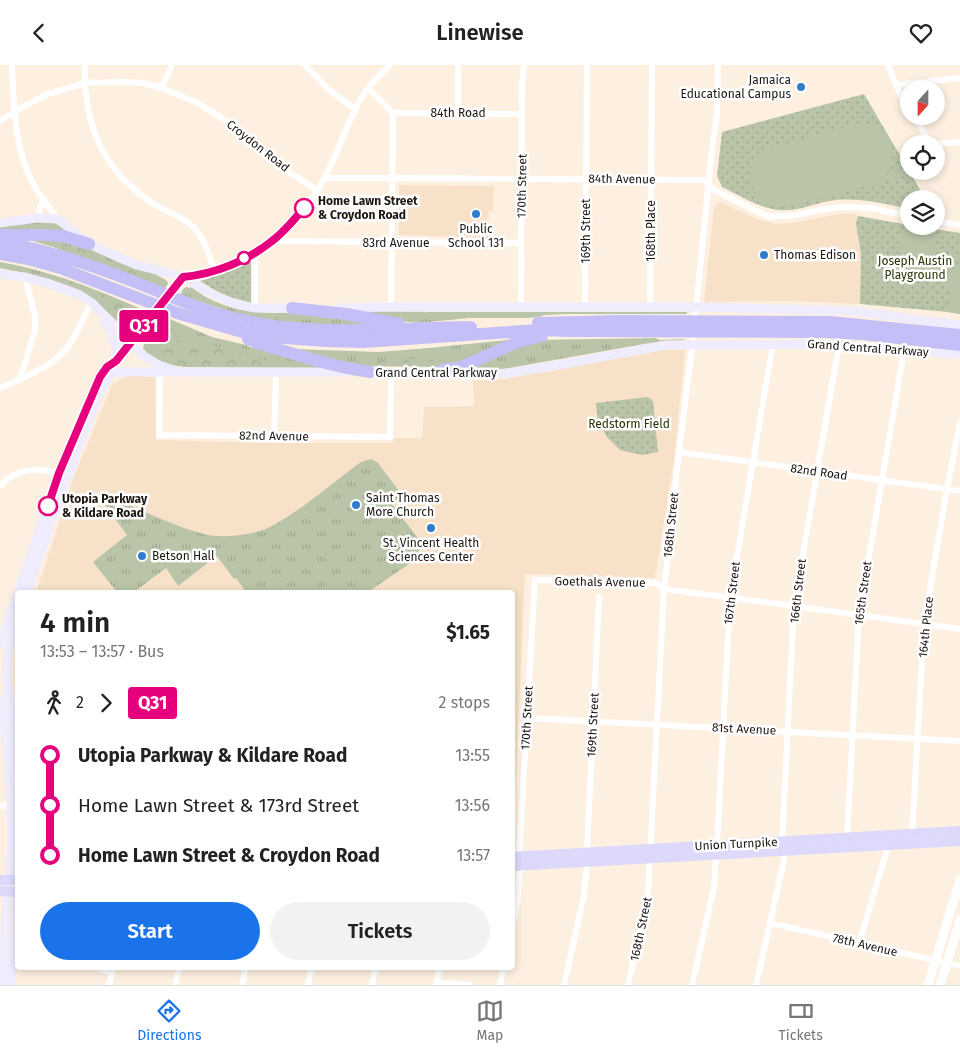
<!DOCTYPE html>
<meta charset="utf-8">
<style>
:root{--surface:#fff;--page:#f2f2f2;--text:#222;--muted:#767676;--line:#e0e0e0;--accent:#1a73e8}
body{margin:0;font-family:"Fira Sans",sans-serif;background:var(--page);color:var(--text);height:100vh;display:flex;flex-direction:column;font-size:19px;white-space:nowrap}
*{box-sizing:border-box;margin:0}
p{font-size:16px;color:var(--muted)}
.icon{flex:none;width:28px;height:28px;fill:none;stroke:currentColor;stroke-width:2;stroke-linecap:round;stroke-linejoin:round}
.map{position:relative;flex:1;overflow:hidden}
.panel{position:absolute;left:15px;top:525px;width:500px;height:380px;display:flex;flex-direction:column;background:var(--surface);border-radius:5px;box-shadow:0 2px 8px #0003}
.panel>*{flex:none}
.badge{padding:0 10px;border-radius:4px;font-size:18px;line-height:32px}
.needle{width:32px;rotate:201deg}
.controls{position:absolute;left:900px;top:15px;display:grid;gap:10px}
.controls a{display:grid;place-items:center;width:45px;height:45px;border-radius:50%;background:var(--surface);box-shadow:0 2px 8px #0003;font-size:25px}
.map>.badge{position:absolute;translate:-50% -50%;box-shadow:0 0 0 2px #fff}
.legs{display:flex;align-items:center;gap:8px;height:55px;padding:0 25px;font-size:16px}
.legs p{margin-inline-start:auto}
.head{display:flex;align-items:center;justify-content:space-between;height:85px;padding:0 25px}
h1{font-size:28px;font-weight:600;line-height:38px}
.cta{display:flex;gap:10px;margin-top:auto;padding:10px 25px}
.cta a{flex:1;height:58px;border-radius:30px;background:var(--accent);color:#fff;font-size:20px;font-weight:600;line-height:58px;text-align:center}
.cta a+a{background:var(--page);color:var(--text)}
ul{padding:0 25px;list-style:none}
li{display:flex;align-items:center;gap:18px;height:50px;font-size:19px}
li i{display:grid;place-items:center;width:8px;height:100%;margin:0 6px;background:currentColor}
li i::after{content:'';width:12px;height:12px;margin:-6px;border:4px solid;border-radius:50%;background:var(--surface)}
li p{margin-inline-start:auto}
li:first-child i{background:linear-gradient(#0000 50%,currentColor 0)}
li:last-child i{background:linear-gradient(currentColor 50%,#0000 0)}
header{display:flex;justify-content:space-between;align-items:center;height:65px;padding:0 25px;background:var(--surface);font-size:22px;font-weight:600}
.tabs{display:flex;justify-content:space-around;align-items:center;height:70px;border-top:1px solid var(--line);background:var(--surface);font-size:14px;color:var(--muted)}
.tabs a{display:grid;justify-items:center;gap:2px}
.tabs .active{color:var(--accent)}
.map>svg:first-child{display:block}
.built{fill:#f7e2c9}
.grass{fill:url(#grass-tufts)}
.forest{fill:url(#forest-crowns)}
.park{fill:url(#park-dots)}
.garden{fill:#b9c4a8}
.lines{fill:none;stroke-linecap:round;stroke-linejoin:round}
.minor{stroke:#fff;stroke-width:6}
.tertiary{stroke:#fff;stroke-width:9}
.secondary{stroke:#eeecfd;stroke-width:9}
.primary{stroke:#dcd9fb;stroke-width:10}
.motorway{stroke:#c5bff8;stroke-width:12}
.line-1-casing{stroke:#fff;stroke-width:11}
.line-1{stroke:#e6007e;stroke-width:8}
.poi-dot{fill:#317ccc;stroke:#fff;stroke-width:2}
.stop-1-dot{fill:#fff;stroke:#e6007e;stroke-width:2.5}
.labels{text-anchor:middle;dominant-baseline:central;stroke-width:5;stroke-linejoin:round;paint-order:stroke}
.poi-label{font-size:12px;fill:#1c1610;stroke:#fff;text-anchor:start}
.street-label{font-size:12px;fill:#1c1610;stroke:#fff}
.stop-label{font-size:12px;font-weight:bold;fill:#1c1610;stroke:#fff;text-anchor:start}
.park-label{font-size:12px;fill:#263302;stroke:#fff}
</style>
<header><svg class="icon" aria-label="back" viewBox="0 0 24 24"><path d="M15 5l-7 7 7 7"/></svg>Linewise<svg class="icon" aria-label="heart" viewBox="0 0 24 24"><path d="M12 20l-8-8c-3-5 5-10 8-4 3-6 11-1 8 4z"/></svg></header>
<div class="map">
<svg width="960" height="920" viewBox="0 0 960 920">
<defs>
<pattern id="grass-tufts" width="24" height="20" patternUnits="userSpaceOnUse" patternTransform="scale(1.25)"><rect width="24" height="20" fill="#b9c4a8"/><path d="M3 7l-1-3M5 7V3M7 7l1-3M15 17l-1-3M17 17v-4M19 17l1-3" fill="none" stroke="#9ea890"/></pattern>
<pattern id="forest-crowns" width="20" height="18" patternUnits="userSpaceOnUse" patternTransform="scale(1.25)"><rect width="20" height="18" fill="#b9c4a8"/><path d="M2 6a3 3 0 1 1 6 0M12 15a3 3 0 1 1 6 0" fill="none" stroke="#9ea890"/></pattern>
<pattern id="park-dots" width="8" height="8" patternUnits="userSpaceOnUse" patternTransform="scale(1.25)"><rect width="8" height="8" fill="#b9c4a8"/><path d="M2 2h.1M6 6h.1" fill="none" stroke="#9ea890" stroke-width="1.8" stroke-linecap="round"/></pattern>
</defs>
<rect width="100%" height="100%" fill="#fdf0e1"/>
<g class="built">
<path d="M399 120 494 121 493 146H489L488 173 399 170Z"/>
<path d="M719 138H723L757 154 776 159 793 158 840 149H856L858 151 856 159 861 189 860 239 786 236 704 237 714 143 716 139Z"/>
<path d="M662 285H685L675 388 655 513 525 509 513 777 512 528H36L73 414 112 320 122 313 132 310 155 312 156 375 274 378H393L394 373H422L424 342 474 341 473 315 504 314Z"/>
</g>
<g class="grass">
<path d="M39 156 53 157 69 167 0 168V161Z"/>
<path d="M68 175 156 208 155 209 166 215 168 218 165 224 53 182 33 176Z"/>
<path d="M0 197C52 206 98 225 146 246L132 265H128L124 263C114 254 104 242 92 234 65 215 32 210 0 203Z"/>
<path d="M187 222 190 223 191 222C216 242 246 248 278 248 288 248 298 247 308 248 331 250 354 255 377 258L350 263 256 255 180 230 184 223Z"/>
<path d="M337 246 436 247H687V249H567L545 250 539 252 527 253H469L419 258 399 256Z"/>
<path d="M163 251 212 272 246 280 251 283 253 279 333 303 185 302C169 300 153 297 143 283L146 270 161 252Z"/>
<path d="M656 273 659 275 684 274 685 275 664 276 644 279 498 305 476 303 477 298 535 275Z"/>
<path d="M518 274 459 301 443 302 349 301 294 284 379 287 429 283Z"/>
<path d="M371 394 378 398 402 430 392 439 423 480 409 499 368 527H246L236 513 234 514 217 491 178 521 166 503 134 527H117L93 497 127 470 103 437 112 432C141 445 173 461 204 469 221 474 252 470 268 463 300 447 332 418 361 397Z"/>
</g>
<g class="forest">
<path d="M59 181 80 183 121 202 146 209 161 216 162 221Z"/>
<path d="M61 212 145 246 132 263 127 264 85 228Z"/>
<path d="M160 263 172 264 178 275 191 279H205L231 286 248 289 260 292 277 301 179 300C166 296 157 291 147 281L149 269Z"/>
<path d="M450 291 459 295 370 299 372 297Z"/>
</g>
<g class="park">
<path d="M864 29 922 128 921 134H909V144C885 139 860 133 836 135 817 137 798 147 779 145 759 143 739 130 722 122L717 111 722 67Z"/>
<path d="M858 151 909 160V161H917L960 168V249L948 247 860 239 861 189 856 159Z"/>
<path d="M251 194V238L223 230 200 216C219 211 235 203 251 194Z"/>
<path d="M648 332 653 336 658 387 642 390 620 385 607 372 598 357 596 338Z"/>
</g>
<g class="garden">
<path d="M860 58C891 59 900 86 886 110L905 105 906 111 787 142C779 142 771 142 764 137 746 125 747 97 764 86 768 84 772 82 775 81Z"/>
<path d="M902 166 935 172 929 203C915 206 899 198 898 182 898 177 900 171 902 166Z"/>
<path d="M949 204 960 206V249L948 247 952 225 946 223Z"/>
</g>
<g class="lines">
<g class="minor">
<path d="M12 0C14 41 14 82 33 119 40 131 49 142 58 154"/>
<path d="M85 0C83 57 102 105 151 137 160 144 171 147 181 153 202 164 208 185 214 206"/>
<path d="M305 0 329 25 355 44"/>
<path d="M888 0 901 31 909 43"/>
<path d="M896 20 960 13"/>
<path d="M161 23 172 0"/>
<path d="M368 23 393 48 391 242"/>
<path d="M393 48 522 49"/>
<path d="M458 48V0"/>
<path d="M914 51 931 79"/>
<path d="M0 56 21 43 48 29 85 18 123 17 143 18 161 23 193 36 211 46 240 66 252 78 276 99 317 125"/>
<path d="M936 79 960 77"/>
<path d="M324 113H397L703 115 716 126 769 152 798 150 819 145 839 142 870 143 909 151"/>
<path d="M37 153 43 135"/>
<path d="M936 156 960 160"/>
<path d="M272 176 521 178"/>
<path d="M255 188V243"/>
<path d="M183 212C243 206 297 166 324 114 333 96 341 77 349 58 355 46 360 32 369 22 375 14 383 7 390 0"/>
<path d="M585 242 587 0"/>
<path d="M521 243 522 17 524 0"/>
<path d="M650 243 652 0"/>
<path d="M160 307 159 370 384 372H390L391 308"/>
<path d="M20 314 35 265V252L25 212"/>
<path d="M0 323 5 321C28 310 55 301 70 279 78 267 83 251 92 238"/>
<path d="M274 371 276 307"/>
<path d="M679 387 960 426"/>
<path d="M0 421C16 403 39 402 61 409"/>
<path d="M527 653 960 676"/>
<path d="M0 741 18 739"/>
<path d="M912 769 924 559 947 424 960 357"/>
<path d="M847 773 859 550 904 286"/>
<path d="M782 776 794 541 839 279"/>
<path d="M717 780 730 533 773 278"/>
<path d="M587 787 599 532"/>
<path d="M519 791 535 515 656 518 664 524 794 541 960 564"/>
<path d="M770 858 960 901"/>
<path d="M512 861 518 834 520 801"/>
<path d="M859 879 888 781"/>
<path d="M93 902 112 907"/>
<path d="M437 918 470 920"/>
<path d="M109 920 113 904"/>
<path d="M175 920 179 902"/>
<path d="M242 920 246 902"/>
<path d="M308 920 312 902"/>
<path d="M372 920 376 902"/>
<path d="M436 920 440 902"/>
<path d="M500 920 504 902"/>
<path d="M564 920 584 830 587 797"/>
<path d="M628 920 648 830 664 524 679 387 693 274 712 84 717 50 718 0"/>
<path d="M692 920 714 822 716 790"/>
<path d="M756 920 784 795 783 786"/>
</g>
<g class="tertiary">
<path d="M928 920 960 815"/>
<path d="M940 920 960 855"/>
</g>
<g class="secondary">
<path d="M0 158 37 153 58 154 89 179 113 190 137 200 183 212 210 228 235 239 255 243H297"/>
<path d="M0 209 25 212 47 218 78 229 92 238 144 291 159 300 179 307H348"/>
<path d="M338 243 391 242H702L852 246 960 260"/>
<path d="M114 307H171"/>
<path d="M366 307 476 310 507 308 548 302 666 280 839 279 904 286 960 289"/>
<path d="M27 528C46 472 64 417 86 363 91 350 96 336 102 324 106 314 114 308 116 297 118 283 112 266 104 255"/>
<path d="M18 556 10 579 7 595 6 612 14 663 18 710"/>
<path d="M0 579 59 408 97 317 107 302 116 296 183 212"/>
<path d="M0 634C9 686 13 742 11 794 10 808 8 822 7 836 5 864 4 892 3 920"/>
<path d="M11 920 18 827"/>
</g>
<g class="primary">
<path d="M512 792 960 766"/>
<path d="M512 801 960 776"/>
<path d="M0 815H18"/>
<path d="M0 826 18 827"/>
</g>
<g class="motorway">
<path d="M0 170H47L63 171 89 179"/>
<path d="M0 177C54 186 105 205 155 225 176 234 197 243 219 249 301 274 387 263 471 262"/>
<path d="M0 189 28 194 60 203 177 248 249 269 285 273 326 276 363 277 539 265 570 266 825 267 862 269 960 280"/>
<path d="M292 243 346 249 399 259"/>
<path d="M538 258 620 256 830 257 960 270"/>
<path d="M248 274 257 278C295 289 332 302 370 307"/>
<path d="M434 309 445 304 459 303 515 278 542 271"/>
</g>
</g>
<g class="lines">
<g class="line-1-casing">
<path id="line-1" d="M48 441 59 408 100 312 107 302 116 296 183 212C215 209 247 196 272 176 284 167 294 155 304 143"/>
</g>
<use href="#line-1" class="line-1"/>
</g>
<g class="poi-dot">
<circle cx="801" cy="22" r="5"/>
<circle cx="476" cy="149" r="5"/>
<circle cx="764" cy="190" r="5"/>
<circle cx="356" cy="440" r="5"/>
<circle cx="431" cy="463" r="5"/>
<circle cx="142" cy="491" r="5"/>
</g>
<g class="stop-1-dot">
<circle cx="304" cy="143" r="9"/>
<circle cx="244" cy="193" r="6"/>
<circle cx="48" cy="441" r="9"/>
</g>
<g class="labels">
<g class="poi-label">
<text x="791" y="15" text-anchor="end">Jamaica<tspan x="791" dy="14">Educational Campus</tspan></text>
<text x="476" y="164" text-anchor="middle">Public<tspan x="476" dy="14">School 131</tspan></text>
<text x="774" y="190">Thomas Edison</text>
<text x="366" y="433">Saint Thomas<tspan x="366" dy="14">More Church</tspan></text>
<text x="431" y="478" text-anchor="middle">St. Vincent Health<tspan x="431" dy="14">Sciences Center</tspan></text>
<text x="152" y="491">Betson Hall</text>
</g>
<g class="street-label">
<text x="458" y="48">84th Road</text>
<text transform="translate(258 81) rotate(38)">Croydon Road</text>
<text transform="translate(622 114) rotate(1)">84th Avenue</text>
<text transform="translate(522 121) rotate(-89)">170th Street</text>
<text transform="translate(586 166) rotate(-90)">169th Street</text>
<text transform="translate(651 166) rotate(-90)">168th Place</text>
<text x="396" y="178">83rd Avenue</text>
<text transform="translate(868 283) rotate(4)">Grand Central Parkway</text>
<text x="436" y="308">Grand Central Parkway</text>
<text transform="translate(274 371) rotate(1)">82nd Avenue</text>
<text transform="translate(819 407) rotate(8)">82nd Road</text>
<text transform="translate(671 460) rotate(-84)">168th Street</text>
<text transform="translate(600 517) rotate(1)">Goethals Avenue</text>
<text transform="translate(798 526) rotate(-83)">166th Street</text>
<text transform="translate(732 528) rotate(-83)">167th Street</text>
<text transform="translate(863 528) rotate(-82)">165th Street</text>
<text transform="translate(926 562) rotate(-84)">164th Place</text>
<text transform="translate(527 653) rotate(-87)">170th Street</text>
<text transform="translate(593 660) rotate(-87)">169th Street</text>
<text transform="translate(744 664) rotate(3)">81st Avenue</text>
<text transform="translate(736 779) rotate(-3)">Union Turnpike</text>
<text transform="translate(641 864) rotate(-78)">168th Street</text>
<text transform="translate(865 880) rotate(13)">78th Avenue</text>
</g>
<g class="stop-label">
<text x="318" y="136">Home Lawn Street<tspan x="318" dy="14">&amp; Croydon Road</tspan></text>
<text x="62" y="434">Utopia Parkway<tspan x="62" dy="14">&amp; Kildare Road</tspan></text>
</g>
<g class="park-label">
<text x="915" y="196">Joseph Austin<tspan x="915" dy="14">Playground</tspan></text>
<text x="629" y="359">Redstorm Field</text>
</g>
</g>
</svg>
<div class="controls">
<a><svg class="needle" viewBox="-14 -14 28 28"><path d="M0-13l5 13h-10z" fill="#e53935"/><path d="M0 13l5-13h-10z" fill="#767676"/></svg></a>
<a><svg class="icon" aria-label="locate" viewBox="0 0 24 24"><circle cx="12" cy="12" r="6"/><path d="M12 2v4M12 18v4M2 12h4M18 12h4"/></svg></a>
<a><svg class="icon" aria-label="layers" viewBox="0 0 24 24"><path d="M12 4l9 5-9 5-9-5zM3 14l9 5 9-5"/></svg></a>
</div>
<b class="badge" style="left:144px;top:261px;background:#e6007e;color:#fff">Q31</b>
<section class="panel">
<div class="head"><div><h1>4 min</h1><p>13:53 – 13:57 · Bus</p></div><b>$1.65</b></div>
<div class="legs"><svg class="icon" aria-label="walk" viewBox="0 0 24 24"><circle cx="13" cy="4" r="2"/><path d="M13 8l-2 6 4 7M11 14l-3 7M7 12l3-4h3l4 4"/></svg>2<svg class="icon" aria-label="forward" viewBox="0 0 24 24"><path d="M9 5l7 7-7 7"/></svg><b class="badge" style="background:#e6007e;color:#fff">Q31</b><p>2 stops</p></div>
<ul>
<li><i style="color:#e6007e"></i><b>Utopia Parkway &amp; Kildare Road</b><p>13:55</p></li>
<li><i style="color:#e6007e"></i><span>Home Lawn Street &amp; 173rd Street</span><p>13:56</p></li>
<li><i style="color:#e6007e"></i><b>Home Lawn Street &amp; Croydon Road</b><p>13:57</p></li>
</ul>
<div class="cta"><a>Start</a><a>Tickets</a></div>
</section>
</div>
<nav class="tabs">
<a class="active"><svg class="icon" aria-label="directions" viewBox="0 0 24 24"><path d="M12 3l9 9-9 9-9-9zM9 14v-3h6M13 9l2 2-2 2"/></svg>Directions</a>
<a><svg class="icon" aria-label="map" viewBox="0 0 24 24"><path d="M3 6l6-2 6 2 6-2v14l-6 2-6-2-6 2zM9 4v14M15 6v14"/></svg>Map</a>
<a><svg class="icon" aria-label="tickets" viewBox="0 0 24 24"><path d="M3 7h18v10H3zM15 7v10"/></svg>Tickets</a>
</nav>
